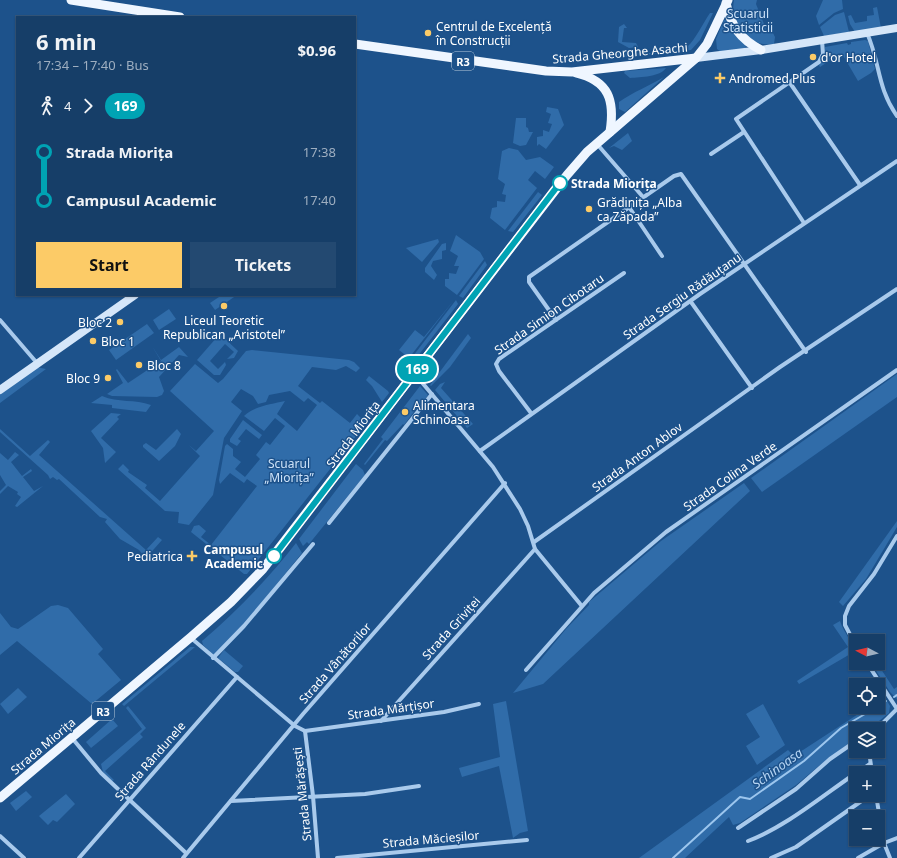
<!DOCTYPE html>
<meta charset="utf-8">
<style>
:root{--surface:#163e68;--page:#234971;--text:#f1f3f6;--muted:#9eaec0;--line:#35577c;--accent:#fccb67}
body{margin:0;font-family:"Noto Sans",sans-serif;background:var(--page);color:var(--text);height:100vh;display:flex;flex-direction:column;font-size:15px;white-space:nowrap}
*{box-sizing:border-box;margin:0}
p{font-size:13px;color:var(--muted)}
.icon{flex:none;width:22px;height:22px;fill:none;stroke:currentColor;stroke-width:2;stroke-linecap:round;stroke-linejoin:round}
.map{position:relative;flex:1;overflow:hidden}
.side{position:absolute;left:16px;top:16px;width:340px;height:280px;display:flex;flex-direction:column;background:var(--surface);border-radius:0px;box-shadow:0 1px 3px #0004,0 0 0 1px var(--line)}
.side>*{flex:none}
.badge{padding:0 8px;border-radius:13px;font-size:14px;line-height:26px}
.needle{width:26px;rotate:277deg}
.buttons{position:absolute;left:849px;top:634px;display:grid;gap:8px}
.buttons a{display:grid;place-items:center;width:36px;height:36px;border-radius:0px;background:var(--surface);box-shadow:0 1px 3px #0004,0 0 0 1px var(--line);font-size:20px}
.map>.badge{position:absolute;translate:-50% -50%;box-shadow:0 0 0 2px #fff}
.legs{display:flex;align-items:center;gap:6px;height:44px;padding:0 20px;font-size:13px}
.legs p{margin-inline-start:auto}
.head{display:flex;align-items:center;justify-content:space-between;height:68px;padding:0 20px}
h1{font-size:22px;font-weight:700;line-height:30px}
.action{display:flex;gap:8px;margin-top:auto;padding:8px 20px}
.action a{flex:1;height:46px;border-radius:0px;background:var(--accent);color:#111;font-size:16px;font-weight:700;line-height:46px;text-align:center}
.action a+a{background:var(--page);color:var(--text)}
ul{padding:0 20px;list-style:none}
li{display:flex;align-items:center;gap:14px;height:48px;font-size:15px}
li i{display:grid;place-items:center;width:6px;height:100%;margin:0 5px;background:currentColor}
li i::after{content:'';width:10px;height:10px;margin:-5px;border:3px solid;border-radius:50%;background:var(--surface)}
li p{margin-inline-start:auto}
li:first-child i{background:linear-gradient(#0000 50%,currentColor 0)}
li:last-child i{background:linear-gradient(currentColor 50%,#0000 0)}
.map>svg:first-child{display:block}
.green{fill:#306ca9}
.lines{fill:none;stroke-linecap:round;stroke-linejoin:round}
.stream{stroke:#9cc6ee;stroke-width:2}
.street{stroke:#a9caec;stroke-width:4}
.secondary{stroke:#d5e6f9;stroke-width:8}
.primary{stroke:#eff6ff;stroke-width:9}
.line-1-casing{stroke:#fff;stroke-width:9}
.line-1{stroke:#00a3b4;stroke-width:6}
.poi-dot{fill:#fccb67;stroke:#1d528b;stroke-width:1.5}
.stop-1-dot{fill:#fff;stroke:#00a3b4;stroke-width:2}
.labels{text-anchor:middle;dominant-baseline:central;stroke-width:3;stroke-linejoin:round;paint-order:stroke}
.shield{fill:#1d528b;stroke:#bbcbdc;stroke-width:1}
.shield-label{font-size:11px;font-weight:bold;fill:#fff}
.park-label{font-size:12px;fill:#cee3f9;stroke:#1d528b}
.poi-label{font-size:12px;fill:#fff;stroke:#1d528b;text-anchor:start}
.street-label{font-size:12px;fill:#fff;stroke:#1d528b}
.stop-label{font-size:12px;font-weight:bold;fill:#fff;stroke:#1d528b;text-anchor:start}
.water-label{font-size:13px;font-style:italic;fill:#b5d4f3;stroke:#1d528b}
</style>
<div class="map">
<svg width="897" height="858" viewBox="0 0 897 858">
<rect width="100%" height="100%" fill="#1d528b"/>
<g class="green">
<path d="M734 0H757L756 4 766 29 772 31 775 37 774 44C749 48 729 24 734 0Z"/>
<path d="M823 0H842L843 9 834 13 819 25 816 16Z"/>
<path d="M877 7 881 28 855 32 850 24 848 16 851 15 855 23 867 21V16L874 15 873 8Z"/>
<path d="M844 12 849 32 824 36 820 27 835 15Z"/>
<path d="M710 13H713L700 40 691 50 614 58 615 53 619 52C631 54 678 54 687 47 696 39 703 23 710 13Z"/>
<path d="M724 20 728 21 746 45 745 49 721 52 717 49 716 39Z"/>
<path d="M624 24 627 28H624L622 42 636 43 638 47 629 48 618 42 619 27Z"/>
<path d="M865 40 868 41 875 69 871 73 858 81 844 57 832 59 820 67 819 65 825 58V47L847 43 848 45 851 44V42Z"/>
<path d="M666 68C660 77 641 77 630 78L624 73 625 71Z"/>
<path d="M664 77 625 112 619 109V102C633 92 649 86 664 77Z"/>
<path d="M547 107 558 109 564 125 546 149 539 144 537 146V137L543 136V130L549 132 552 124 548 123 551 114 546 112Z"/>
<path d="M516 118H526V127L528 128 529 132H533L526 145 520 146 513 143Z"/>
<path d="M628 133 632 141 622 150 614 146 609 148Z"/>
<path d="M509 148 518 150 526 160 540 157 554 167 545 179 535 171 528 180 537 188 505 230 490 218 492 208 497 207V201L505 202 506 195 502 194 505 184 498 179 502 151Z"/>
<path d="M538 192 542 195 513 232 508 231Z"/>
<path d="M456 235 480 252 484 259 457 295 445 286V279H449V273L456 274 459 266H454L458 256 450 251Z"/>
<path d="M438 239 439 242 422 262 406 248Z"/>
<path d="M446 243V250L442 251V259L433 261 431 266 437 275 434 280 425 272V268L442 244Z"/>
<path d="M485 261 487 265 463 298 459 296Z"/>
<path d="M222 295H237L215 310 210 303Z"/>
<path d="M454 300 409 358 399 350 415 330 424 337Z"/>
<path d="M456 300 458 304 414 361 410 360Z"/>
<path d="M169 309 176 319 159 330 153 320Z"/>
<path d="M147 324 154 333 116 360 109 350Z"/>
<path d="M468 334 471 338 450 367 431 386 430 385Z"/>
<path d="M221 335 238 351 234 358 227 359 234 352 225 344 210 361 218 369 225 362 226 365 220 375H214L197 360 218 336Z"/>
<path d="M152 346 161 360 179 347 188 357 179 355 159 377 164 391 162 395 157 397 112 396 107 394 123 383 116 370 117 369 128 383 161 361Z"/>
<path d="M252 350 349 360 354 362 360 368 356 372 346 366 336 370 312 367 298 386 320 403 322 401 350 423 357 414 362 419 368 411 372 416 247 574H244L191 532 194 526 199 525 206 531 201 537 211 545 257 486 247 479 244 483 230 473 220 484 219 480 225 446 227 444 233 449V456L241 462 235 469 245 477 260 459 256 455 266 442 270 445 285 426 275 418 264 431 244 416C254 406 272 404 285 401L277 414 297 431 317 405 308 398 304 402 290 391 269 395 266 402 258 404 253 396 241 389 231 402 242 411 224 438 213 495 189 525 178 523 179 512 165 511 118 469 123 464 129 470 128 472 147 485 145 488 160 501 200 456 189 445 196 451 214 431 170 391 195 364 218 383 223 379 246 351Z"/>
<path d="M36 367 46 369 0 403V394Z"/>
<path d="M897 374V397L762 492 751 478Z"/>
<path d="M369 376 388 391 389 393 382 402 372 386 366 380Z"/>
<path d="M445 382 441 388 473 424 467 428 435 390 440 384Z"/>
<path d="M420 386 428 395 422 404 419 405 404 425 403 424 387 441 385 440 365 465 364 464 383 439 381 437Z"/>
<path d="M102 396C118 403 135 399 151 405L146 412 112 408V405L91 403Z"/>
<path d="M111 413 121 414 117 417 119 419 101 438 116 452 105 463 103 448 91 431Z"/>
<path d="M243 420 262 435 259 439 246 429 238 439 241 441 237 446 230 442V439Z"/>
<path d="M0 429 30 456 48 440 50 442 39 455 146 550 158 537 162 540 146 558 139 550 120 539 105 522 107 519 100 517 59 479 57 480 53 477 50 479 48 475 0 432Z"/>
<path d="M177 429 181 434 175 446 159 461 143 447V445L146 443 156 450Z"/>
<path d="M15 452 19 455 11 462 22 476 31 469 32 471 23 477 34 491 43 486 17 507 15 506 21 497 17 494 18 492 8 486 0 494V491L6 485 0 475V453L8 460Z"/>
<path d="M356 464 363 470 365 475 309 544 307 542 303 546 299 539Z"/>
<path d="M744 483 750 491 543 684 513 693 566 629 589 605V602L661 541Z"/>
<path d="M897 521V527L866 579 843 606 839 602Z"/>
<path d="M296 543 302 553 245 623 214 655 203 645 202 641C237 611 268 579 296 543Z"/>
<path d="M58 605 68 608 103 649 98 654 121 680 92 704 17 641 0 655V613L11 627 18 629 51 606Z"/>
<path d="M840 621C844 634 856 645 856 659L852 653 799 684 797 681 848 647 833 625Z"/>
<path d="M190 647H195L124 706 122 704Z"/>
<path d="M224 650 243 666 238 672H235L218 658Z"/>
<path d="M871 663H877L894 689 897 687V699L890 692Z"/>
<path d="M878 686 890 706 889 713 869 729H856V738L820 765 796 785 740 823 733 825 729 817 685 858H639L788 750 793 755 803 750 869 707H878V701L881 699 878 694Z"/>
<path d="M18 688 27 697 8 714 0 704Z"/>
<path d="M506 701 528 831 520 833 513 838 499 766 462 777 459 768 500 757 493 704Z"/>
<path d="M763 704 785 745 757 765 746 746 760 737 746 714Z"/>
<path d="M128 706 146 728 140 734 143 737 105 771 114 780 112 781 103 772 101 764 142 729 126 708Z"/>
<path d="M112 719 118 726 91 748 86 742Z"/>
<path d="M26 791 32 797 16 811 10 803Z"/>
<path d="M66 794 75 804 57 822 53 820 48 825 39 816Z"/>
</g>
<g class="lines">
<g class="stream">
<path d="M894 697 897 695"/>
<path d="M878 706 886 701"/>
<path d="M673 858 740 797 750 799 804 761 841 728 877 707"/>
</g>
<g class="street">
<path d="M867 33C880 62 877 88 897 116"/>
<path d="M790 83 860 185"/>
<path d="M597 144 643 197"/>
<path d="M711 154 744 132"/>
<path d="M629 207 662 256"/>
<path d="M804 223 736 119 819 62 823 54 822 40"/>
<path d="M691 302 752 388"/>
<path d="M0 320 37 363"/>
<path d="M556 320 529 282V277L674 176 681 174 806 352"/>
<path d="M414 373 493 467 520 509 528 526 535 549 581 605"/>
<path d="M531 413 499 371 496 364 499 359 624 273"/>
<path d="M480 451 700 294 897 161"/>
<path d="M329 523 432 394"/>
<path d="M534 542 780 367 897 289"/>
<path d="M191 638 295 726 305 731"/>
<path d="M856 646 845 625V616L849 606 874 574 897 536"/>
<path d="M213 658 244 626 313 544"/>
<path d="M867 663 897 709"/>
<path d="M526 670 594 593 666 532 897 370"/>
<path d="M381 721 535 549"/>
<path d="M877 729 897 709"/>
<path d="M305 731 444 712 479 704"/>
<path d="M305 731 313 796 318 858"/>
<path d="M72 738 101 773 186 853"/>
<path d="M869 751 872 773"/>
<path d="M857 773 870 764"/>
<path d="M876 795 884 843 890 858"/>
<path d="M231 801 365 794 419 786"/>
<path d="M738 828 796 789 830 759 856 741"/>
<path d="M0 836 24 858"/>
<path d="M748 841C787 826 822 796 856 773"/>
<path d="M79 858 237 677"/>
<path d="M183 858 303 714 505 483"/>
<path d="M337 858 527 840"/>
<path d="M771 858 796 847 870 795"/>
<path d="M858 858 884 843 897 838"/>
</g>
<g class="secondary">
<path d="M696 58 761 50 897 28"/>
<path d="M0 390 135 295"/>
</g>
<g class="primary">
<path d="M71 0 180 17"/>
<path d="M726 3C731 26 740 39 761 50"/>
<path d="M355 44 546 71 572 72 696 58"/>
<path d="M576 73C609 81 615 100 610 132"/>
<path d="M0 798 191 637 231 602 263 569 567 175 587 152 696 58 707 44 728 0"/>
</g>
</g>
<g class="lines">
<g class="line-1-casing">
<path id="line-1" d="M274 556 560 183"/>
</g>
<use href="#line-1" class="line-1"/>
</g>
<g class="poi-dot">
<circle cx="428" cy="33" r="4"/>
<circle cx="813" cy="57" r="4"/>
<path d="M718 72h4v4h4v4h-4v4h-4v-4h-4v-4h4z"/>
<circle cx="589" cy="209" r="4"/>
<circle cx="224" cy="306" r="4"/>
<circle cx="120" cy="322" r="4"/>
<circle cx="93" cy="341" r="4"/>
<circle cx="139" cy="365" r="4"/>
<circle cx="108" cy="378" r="4"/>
<circle cx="405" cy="412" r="4"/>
<path d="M190 550h4v4h4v4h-4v4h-4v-4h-4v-4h4z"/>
</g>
<g class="stop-1-dot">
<circle cx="560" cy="183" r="7"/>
<circle cx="274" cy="556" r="7"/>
</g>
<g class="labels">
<g class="shield">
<rect x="452" y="52" width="22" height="18" rx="3"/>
<rect x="92" y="702" width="22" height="18" rx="3"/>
</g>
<g class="shield-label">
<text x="463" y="61">R3</text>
<text x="103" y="711">R3</text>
</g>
<g class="park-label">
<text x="748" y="13">Scuarul<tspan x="748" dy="14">Statisticii</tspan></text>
<text x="289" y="463">Scuarul<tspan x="289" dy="14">„Miorița”</tspan></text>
</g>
<g class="poi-label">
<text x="436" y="26">Centrul de Excelență<tspan x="436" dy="14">în Construcții</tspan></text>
<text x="821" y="57">d'or Hotel</text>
<text x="729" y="78">Andromed Plus</text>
<text x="597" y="202">Grădinița „Alba<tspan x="597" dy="14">ca Zăpada”</tspan></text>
<text x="224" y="320" text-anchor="middle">Liceul Teoretic<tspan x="224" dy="14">Republican „Aristotel”</tspan></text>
<text x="112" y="322" text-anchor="end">Bloc 2</text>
<text x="101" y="341">Bloc 1</text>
<text x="147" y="365">Bloc 8</text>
<text x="100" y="378" text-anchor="end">Bloc 9</text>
<text x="413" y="405">Alimentara<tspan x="413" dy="14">Schinoasa</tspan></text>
<text x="183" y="556" text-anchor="end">Pediatrica</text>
</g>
<g class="street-label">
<text transform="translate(620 53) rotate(-5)">Strada Gheorghe Asachi</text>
<text transform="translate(682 296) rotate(-35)">Strada Sergiu Rădăuțanu</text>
<text transform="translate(549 314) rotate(-35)">Strada Simion Cibotaru</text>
<text transform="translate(353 434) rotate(-53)">Strada Miorița</text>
<text transform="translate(637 457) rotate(-36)">Strada Anton Ablov</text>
<text transform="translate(730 476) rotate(-35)">Strada Colina Verde</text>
<text transform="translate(451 628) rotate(-48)">Strada Griviței</text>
<text transform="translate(335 663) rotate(-49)">Strada Vânătorilor</text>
<text transform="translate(391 709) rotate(-8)">Strada Mărțișor</text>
<text transform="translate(43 746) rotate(-40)">Strada Miorița</text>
<text transform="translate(150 761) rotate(-49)">Strada Rândunele</text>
<text transform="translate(302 794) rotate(-96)">Strada Mărășești</text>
<text transform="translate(431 839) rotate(-5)">Strada Măcieșilor</text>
</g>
<g class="stop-label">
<text x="571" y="183">Strada Miorița</text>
<text x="263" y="549" text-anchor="end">Campusul<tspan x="263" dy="14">Academic</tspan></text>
</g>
<g class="water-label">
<text transform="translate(777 768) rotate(-36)">Schinoasa</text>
</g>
</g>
</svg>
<div class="buttons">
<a><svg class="needle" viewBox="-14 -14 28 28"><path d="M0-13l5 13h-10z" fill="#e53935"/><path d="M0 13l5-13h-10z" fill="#9eaec0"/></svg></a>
<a><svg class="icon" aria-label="locate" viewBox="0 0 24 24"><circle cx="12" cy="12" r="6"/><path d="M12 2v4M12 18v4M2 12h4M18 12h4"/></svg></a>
<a><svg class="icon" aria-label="layers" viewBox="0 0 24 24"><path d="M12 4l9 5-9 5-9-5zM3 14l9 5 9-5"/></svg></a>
<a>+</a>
<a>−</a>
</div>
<b class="badge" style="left:417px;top:369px;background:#00a3b4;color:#fff">169</b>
<section class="side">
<div class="head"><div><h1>6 min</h1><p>17:34 – 17:40 · Bus</p></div><b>$0.96</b></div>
<div class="legs"><svg class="icon" aria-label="walk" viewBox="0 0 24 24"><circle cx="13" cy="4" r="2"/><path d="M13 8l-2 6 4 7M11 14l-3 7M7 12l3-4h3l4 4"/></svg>4<svg class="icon" aria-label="forward" viewBox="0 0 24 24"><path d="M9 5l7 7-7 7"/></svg><b class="badge" style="background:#00a3b4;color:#fff">169</b></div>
<ul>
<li><i style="color:#00a3b4"></i><b>Strada Miorița</b><p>17:38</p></li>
<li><i style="color:#00a3b4"></i><b>Campusul Academic</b><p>17:40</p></li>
</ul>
<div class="action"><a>Start</a><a>Tickets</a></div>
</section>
</div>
